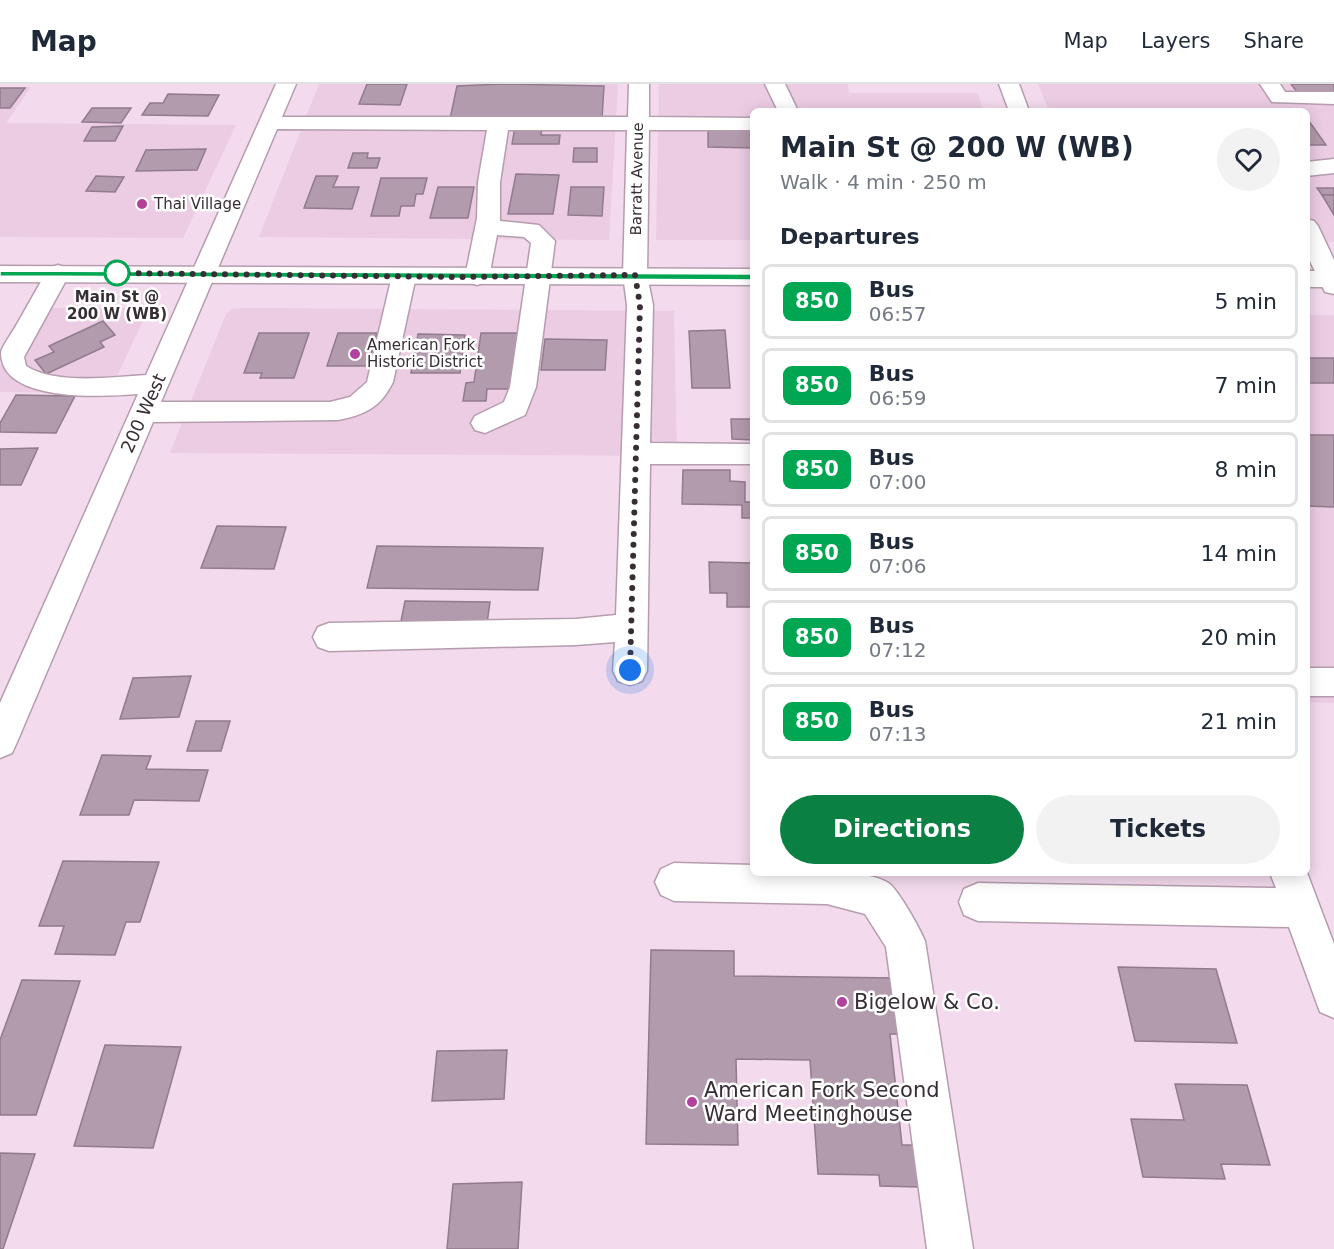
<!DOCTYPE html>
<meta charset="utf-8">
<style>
:root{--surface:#fff;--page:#f2f2f3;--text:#1f2937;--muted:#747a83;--line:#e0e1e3;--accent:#0b8043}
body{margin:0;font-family:"DejaVu Sans",sans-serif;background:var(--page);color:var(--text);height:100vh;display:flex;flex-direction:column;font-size:22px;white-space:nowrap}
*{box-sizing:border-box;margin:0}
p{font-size:20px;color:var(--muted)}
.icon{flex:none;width:33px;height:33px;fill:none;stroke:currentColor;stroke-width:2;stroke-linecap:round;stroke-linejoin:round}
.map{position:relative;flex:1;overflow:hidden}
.panel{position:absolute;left:750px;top:24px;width:560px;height:768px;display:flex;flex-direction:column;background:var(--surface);border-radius:9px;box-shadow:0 3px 15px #0003}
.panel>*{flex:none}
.badge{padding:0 12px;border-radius:9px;font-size:21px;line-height:39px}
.you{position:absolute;width:30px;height:30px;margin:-15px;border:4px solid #fff;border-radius:50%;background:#1a73e8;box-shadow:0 0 0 9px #1a73e833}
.map>.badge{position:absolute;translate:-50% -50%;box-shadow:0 0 0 3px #fff}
h2{padding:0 30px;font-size:22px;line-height:54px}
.round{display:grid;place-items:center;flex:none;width:63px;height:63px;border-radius:32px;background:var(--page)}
.overview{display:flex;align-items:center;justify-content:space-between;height:102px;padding:0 30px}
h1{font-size:28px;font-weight:800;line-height:45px}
.action{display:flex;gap:12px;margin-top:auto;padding:12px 30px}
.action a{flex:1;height:69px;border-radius:36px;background:var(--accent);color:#fff;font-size:24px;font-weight:800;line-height:69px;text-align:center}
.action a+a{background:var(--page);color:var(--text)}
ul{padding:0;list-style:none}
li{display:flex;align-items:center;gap:18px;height:75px;margin:0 12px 9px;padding:0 18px;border:3px solid var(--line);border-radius:9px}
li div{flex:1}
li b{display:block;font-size:22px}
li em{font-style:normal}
li .badge{min-width:66px;font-weight:700;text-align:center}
header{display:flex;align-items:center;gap:36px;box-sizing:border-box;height:84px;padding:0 30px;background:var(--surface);border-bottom:2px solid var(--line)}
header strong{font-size:28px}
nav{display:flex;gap:33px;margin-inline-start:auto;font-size:21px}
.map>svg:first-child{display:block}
.built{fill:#ebcce3}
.building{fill:#b29bac;stroke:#927b8c;stroke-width:1.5}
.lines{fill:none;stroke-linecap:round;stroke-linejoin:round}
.minor-casing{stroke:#b59dae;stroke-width:3}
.major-casing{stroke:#b59dae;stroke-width:3}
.minor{fill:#fff;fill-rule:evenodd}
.major{fill:#fff;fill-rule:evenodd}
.line{fill:#00a651;stroke:#fff;stroke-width:1.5}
.walk{stroke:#372e35;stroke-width:6;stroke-dasharray:0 10.8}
.poi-dot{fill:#b2419d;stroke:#fff;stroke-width:2}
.stop-dot{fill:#fff;stroke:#00a651;stroke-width:3}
.labels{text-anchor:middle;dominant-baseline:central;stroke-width:5;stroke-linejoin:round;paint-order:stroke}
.far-street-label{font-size:15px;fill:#372e35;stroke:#fff}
.far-poi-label{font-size:15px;fill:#372e35;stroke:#fff;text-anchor:start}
.far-stop-label{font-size:15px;font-weight:bold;fill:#372e35;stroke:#fff}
.street-label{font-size:18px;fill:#372e35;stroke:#fff}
.near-poi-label{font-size:21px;fill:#372e35;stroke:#fff;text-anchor:start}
</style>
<header>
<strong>Map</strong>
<nav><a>Map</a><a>Layers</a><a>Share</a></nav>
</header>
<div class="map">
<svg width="1334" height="1165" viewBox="0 0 1334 1165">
<rect width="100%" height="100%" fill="#f3daec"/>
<g class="built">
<path d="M319 0H618L609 156 259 153Z"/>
<path d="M659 0H848L849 9H978L983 27H753V156H656Z"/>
<path d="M1038 0H1334V158H1307L1306 27H1049Z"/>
<path d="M0 3H31L6 39 236 41 183 154 0 153Z"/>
<path d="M32 224H149L109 309 0 308V282Z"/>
<path d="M243 224 674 227 677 372 170 369 226 230 231 225Z"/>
<path d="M1306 231H1334V619L1307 618Z"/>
</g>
<g class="building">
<path d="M367 0H407L400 21 359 20Z"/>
<path d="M502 0 604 2 602 35H450L457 2Z"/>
<path d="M1291 0H1334V8H1297Z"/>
<path d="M0 4H25L10 24H0Z"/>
<path d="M168 10 219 11 208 32 142 31 150 19H163Z"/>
<path d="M92 24H131L121 39 82 38Z"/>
<path d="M1306 33 1326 61H1306Z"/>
<path d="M123 42 115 57H84L92 43Z"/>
<path d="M515 43 542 44 541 51H560L559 60H512Z"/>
<path d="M708 44H752L753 64 708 63Z"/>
<path d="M574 64H597V78H573Z"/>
<path d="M206 65 197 86 136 87 146 66Z"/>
<path d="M353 69H368L367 74H380L377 84H348Z"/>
<path d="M516 90 559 91 553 130H508Z"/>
<path d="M96 92 124 93 115 108 86 107Z"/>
<path d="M316 92H338L333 103H359L352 125 304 124Z"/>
<path d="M381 94H427L423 110H416L414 122H401L399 132H371Z"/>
<path d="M438 103H474L468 134H430Z"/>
<path d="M571 103H604L602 132 568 131Z"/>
<path d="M1317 104H1334V111H1322Z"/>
<path d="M1322 111H1334V131Z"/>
<path d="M103 237 115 251 100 258 104 263 46 290 35 276 54 268 49 262Z"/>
<path d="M725 246 730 304H692L689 247Z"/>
<path d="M259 249H309L294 294H260L262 289H244Z"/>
<path d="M338 249H377L368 282H327Z"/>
<path d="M481 249H524L518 305H487L486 317H463L466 299 474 298Z"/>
<path d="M418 250 465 251 460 289H411Z"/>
<path d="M545 255 607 256 605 286H541Z"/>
<rect x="1306" y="274" width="28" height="25"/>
<path d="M16 311 75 312 56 349 0 348V339Z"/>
<path d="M731 335H753V356L732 355Z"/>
<path d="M1306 351H1334V423L1306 422Z"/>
<path d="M38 364 21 401H0V365Z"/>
<path d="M683 386H730V397L745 398V418H753V434H742V421L682 420Z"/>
<path d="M217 442 286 443 274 485 201 484Z"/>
<path d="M377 462 543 464 538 506 367 504Z"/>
<path d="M709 478 753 479V523H727V509H710Z"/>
<path d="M405 517 490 518 487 539 401 537Z"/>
<path d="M191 592 179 633 120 635 133 594Z"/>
<path d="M196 637H230L221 667H187Z"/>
<path d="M102 671 151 672 146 685 208 686 199 717 134 716 129 731H80Z"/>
<path d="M63 777 159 778 140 838H126L115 871 55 870 64 842H39Z"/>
<path d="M651 866 734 867V892L897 894 903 950H890L902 1061H914L918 1103 880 1102 879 1091 818 1090 810 976 736 975 738 1061 646 1060Z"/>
<path d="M1118 883 1216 885 1237 959 1135 957Z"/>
<path d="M22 896 80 897 36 1031H0V956Z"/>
<path d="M105 961 181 963 153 1064 74 1062Z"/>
<path d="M507 966 504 1015 432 1017 437 967Z"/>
<path d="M1175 1000 1247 1001 1270 1081 1221 1080 1225 1095 1143 1093 1131 1035 1184 1036Z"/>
<path d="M0 1069 35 1070 3 1165H0Z"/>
<path d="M522 1098 518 1165H447L453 1100Z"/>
</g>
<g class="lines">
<g class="minor-casing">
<g id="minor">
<path d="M276 0H296L282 33H628L629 0H649V33L753 34V46H649L647 191 653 221 650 359 753 360V380H650L647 587 642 597 630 601 618 597 613 587 615 558 576 561 329 567 318 563 313 553 318 543 329 539 576 535 616 531 627 221 623 191 627 46H508L500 98V137L539 141 555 157 536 303 525 331 485 349 475 346 471 339 475 332 504 318 510 303 531 159 524 153 497 151 489 193 486 198 477 201 468 198 465 193 477 134 478 98 487 46 277 45 161 318H330L350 313 367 298 392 192 395 187 404 184 413 187 416 192 393 298C381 323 365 331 338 336L153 338 17 658 12 669 0 674V619L138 310C111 312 0 321 1 268 4 259 12 249 17 240 28 221 38 202 49 184L58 181 67 184 70 189 24 273 26 282C55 301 112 293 146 291Z"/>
<path d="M765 0H785L798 27H778Z"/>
<path d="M999 0H1019L1029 27H1009Z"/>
<path d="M1260 0H1280L1285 8H1334V20L1272 18Z"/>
<path d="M1334 75V89L1306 92V78Z"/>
<path d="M1306 135 1314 137 1318 142 1334 176V210L1325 208 1306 169Z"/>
<rect x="1306" y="584" width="28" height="28"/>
<path d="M674 779 753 781V789C783 789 870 782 891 801 901 811 919 843 925 857L973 1165H927L886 863 865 830 827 820 674 817 661 811 655 798 661 785Z"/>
<path d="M1306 786 1334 860V934L1320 928 1289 843 978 837 964 831 959 818 964 805 978 799 1276 804 1270 789H1306Z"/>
</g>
</g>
<g class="major-casing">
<g id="major">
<path d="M0 182 753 185V201L0 198Z"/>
<rect x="1306" y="187" width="28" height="16"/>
</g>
</g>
<use href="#minor" class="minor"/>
<use href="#major" class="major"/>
</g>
<path class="line" d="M0 187 753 190 757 193 753 196 0 192Z"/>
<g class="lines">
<path class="walk" d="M117 189 459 193 635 191 640 221 630 586"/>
</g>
<g class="poi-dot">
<circle cx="142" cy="120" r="6"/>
<circle cx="355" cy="270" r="6"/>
<circle cx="842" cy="918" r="6"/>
<circle cx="692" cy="1018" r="6"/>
</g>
<circle class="stop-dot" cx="117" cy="189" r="12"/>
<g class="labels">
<g class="far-street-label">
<text transform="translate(637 95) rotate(-89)">Barratt Avenue</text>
</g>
<g class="far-poi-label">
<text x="154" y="120">Thai Village</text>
<text x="367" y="261">American Fork<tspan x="367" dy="17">Historic District</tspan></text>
</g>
<g class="far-stop-label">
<text x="117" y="213">Main St @<tspan x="117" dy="17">200 W (WB)</tspan></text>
</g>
<g class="street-label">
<text transform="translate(143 329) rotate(-66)">200 West</text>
</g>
<g class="near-poi-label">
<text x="854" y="918">Bigelow &amp; Co.</text>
<text x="704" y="1006">American Fork Second<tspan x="704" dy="24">Ward Meetinghouse</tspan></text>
</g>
</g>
</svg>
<div class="you" style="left:630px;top:586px"></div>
<section class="panel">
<div class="overview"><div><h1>Main St @ 200 W (WB)</h1><p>Walk · 4 min · 250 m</p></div><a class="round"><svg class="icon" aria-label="heart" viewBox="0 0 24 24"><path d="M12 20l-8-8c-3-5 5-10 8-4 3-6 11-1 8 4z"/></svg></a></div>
<h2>Departures</h2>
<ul>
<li><span class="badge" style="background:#00a651;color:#fff">850</span><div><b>Bus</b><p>06:57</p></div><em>5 min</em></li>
<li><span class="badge" style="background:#00a651;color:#fff">850</span><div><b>Bus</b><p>06:59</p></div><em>7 min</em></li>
<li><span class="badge" style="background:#00a651;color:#fff">850</span><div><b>Bus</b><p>07:00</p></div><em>8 min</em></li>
<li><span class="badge" style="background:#00a651;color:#fff">850</span><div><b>Bus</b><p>07:06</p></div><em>14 min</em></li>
<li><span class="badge" style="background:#00a651;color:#fff">850</span><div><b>Bus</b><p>07:12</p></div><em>20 min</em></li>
<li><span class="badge" style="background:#00a651;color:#fff">850</span><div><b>Bus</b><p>07:13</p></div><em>21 min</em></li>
</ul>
<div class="action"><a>Directions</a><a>Tickets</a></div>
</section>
</div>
